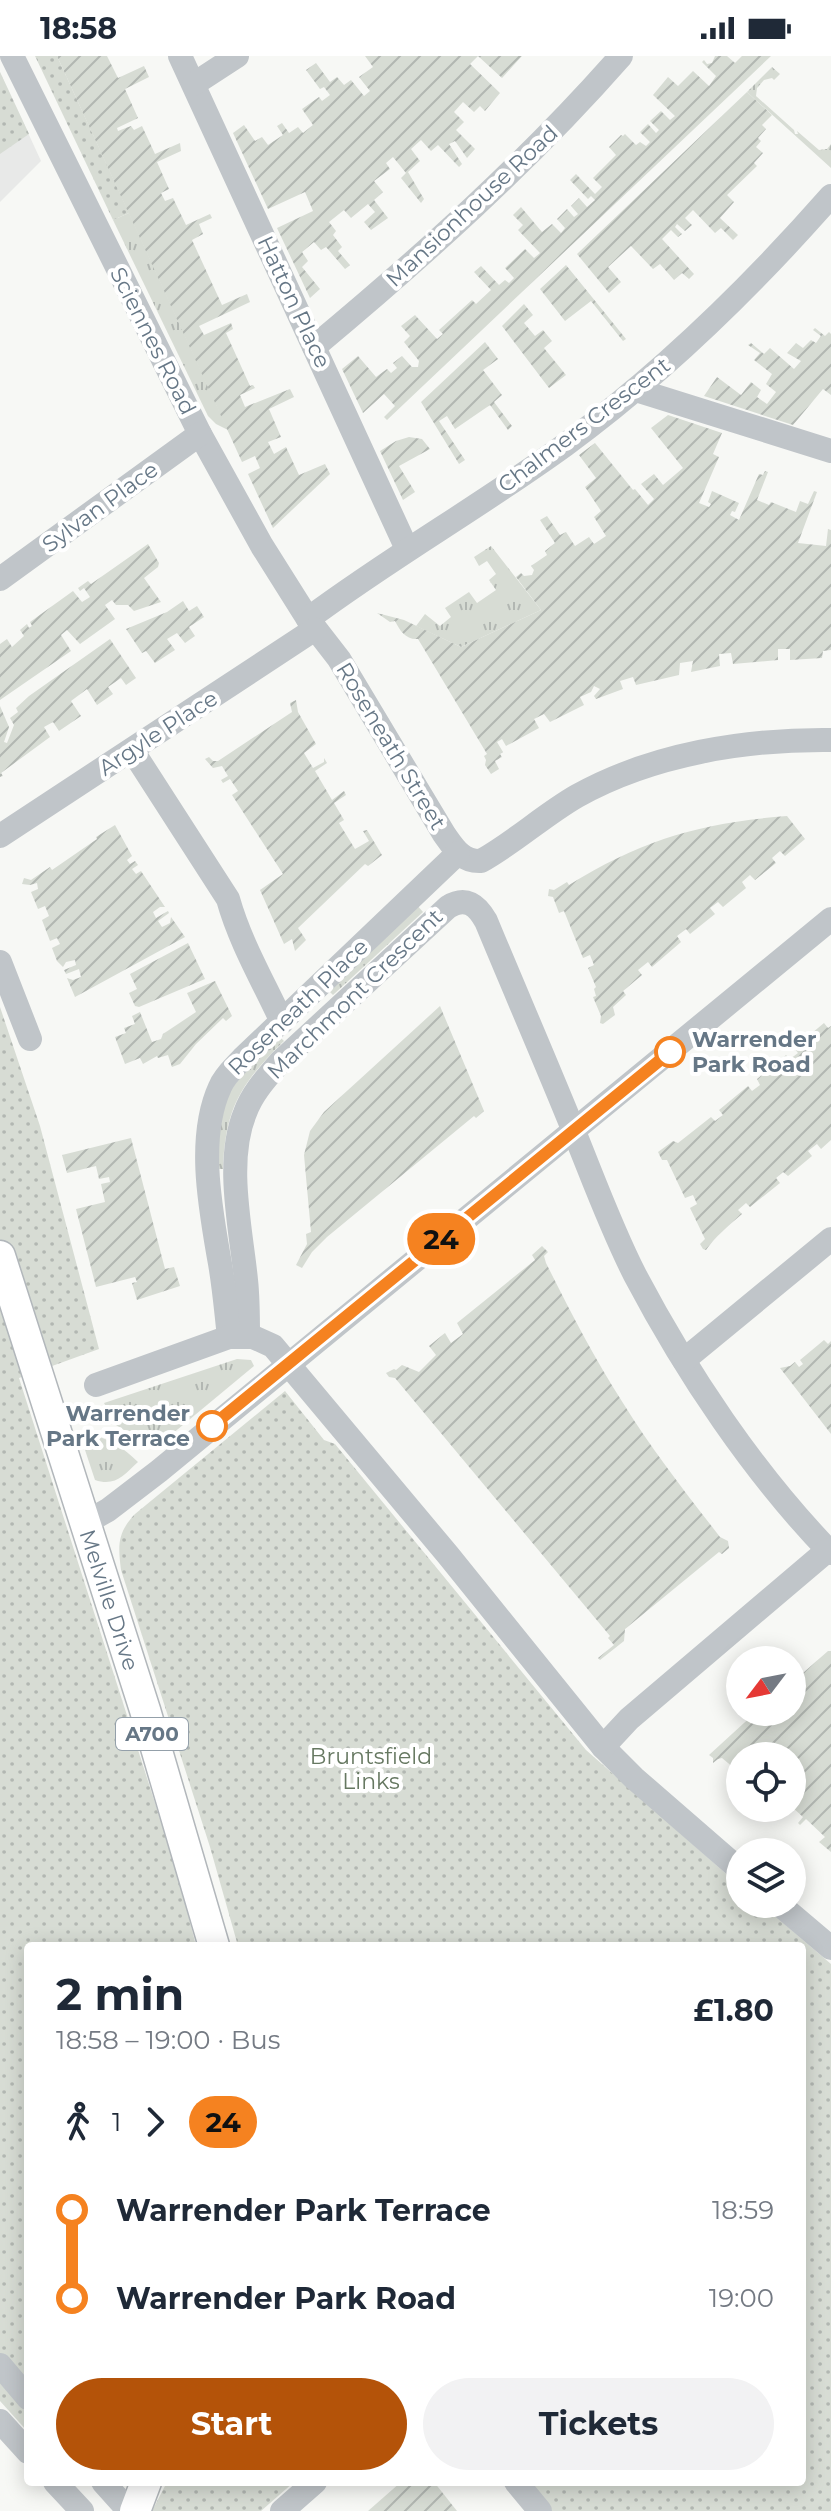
<!DOCTYPE html>
<meta charset="utf-8">
<style>
:root{--surface:#fff;--page:#f2f2f3;--text:#1f2937;--muted:#747a83;--accent:#b45309}
body{margin:0;font-family:Montserrat,sans-serif;background:var(--page);color:var(--text);height:100vh;display:flex;flex-direction:column;font-size:30px;white-space:nowrap}
*{box-sizing:border-box;margin:0}
p{font-size:26px;color:var(--muted)}
.icon{flex:none;width:44px;height:44px;fill:none;stroke:currentColor;stroke-width:2;stroke-linecap:round;stroke-linejoin:round}
.map{position:relative;flex:1;overflow:hidden}
.panel{position:absolute;left:24px;top:1886px;width:782px;height:544px;display:flex;flex-direction:column;background:var(--surface);border-radius:8px;box-shadow:0 4px 20px #0003}
.panel>*{flex:none}
.badge{padding:0 16px;border-radius:26px;font-size:28px;line-height:52px}
.needle{width:52px;rotate:238deg}
.buttons{position:absolute;left:726px;top:1590px;display:grid;gap:16px}
.buttons a{display:grid;place-items:center;width:80px;height:80px;border-radius:50%;background:var(--surface);box-shadow:0 4px 20px #0003;font-size:40px}
.map>.badge{position:absolute;translate:-50% -50%;box-shadow:0 0 0 4px #fff}
.legs{display:flex;align-items:center;gap:12px;height:88px;padding:0 32px;font-size:26px}
.legs p{margin-inline-start:auto}
.head{display:flex;align-items:center;justify-content:space-between;height:136px;padding:0 32px}
h1{font-size:44px;font-weight:700;line-height:60px}
.action{display:flex;gap:16px;margin-top:auto;padding:16px 32px}
.action a{flex:1;height:92px;border-radius:48px;background:var(--accent);color:#fff;font-size:32px;font-weight:700;line-height:92px;text-align:center}
.action a+a{background:var(--page);color:var(--text)}
ul{padding:0 32px;list-style:none}
li{display:flex;align-items:center;gap:28px;height:88px;font-size:30px}
li i{display:grid;place-items:center;width:12px;height:100%;margin:0 10px;background:currentColor}
li i::after{content:'';width:20px;height:20px;margin:-10px;border:6px solid;border-radius:50%;background:var(--surface)}
li p{margin-inline-start:auto}
li:first-child i{background:linear-gradient(#0000 50%,currentColor 0)}
li:last-child i{background:linear-gradient(currentColor 50%,#0000 0)}
.status{display:flex;justify-content:space-between;align-items:center;height:56px;padding:0 40px;background:var(--surface);direction:ltr}
.status svg{height:22px;fill:currentColor}
.map>svg:first-child{display:block}
.built{fill:#e8e9e8}
.grass{fill:url(#grass-tufts)}
.park{fill:url(#park-dots)}
.garden{fill:url(#garden-furrows)}
.lines{fill:none;stroke-linecap:round;stroke-linejoin:round}
.major-casing{stroke:#b2b7bb;stroke-width:33}
.minor{stroke:#c0c5c9;stroke-width:24}
.major{stroke:#fff;stroke-width:30}
.line-1-casing{stroke:#fff;stroke-width:18}
.line-1{stroke:#f58220;stroke-width:12}
.stop-1-dot{fill:#fff;stroke:#f58220;stroke-width:4}
.labels{text-anchor:middle;dominant-baseline:central;stroke-width:8;stroke-linejoin:round;paint-order:stroke}
.shield{fill:#fff;stroke:#94a0aa;stroke-width:2}
.shield-label{font-size:20px;font-weight:bold;fill:#667786}
.street-label{font-size:22px;fill:#667786;stroke:#fff}
.stop-label{font-size:22px;font-weight:bold;fill:#667786;stroke:#fff;text-anchor:start}
.park-label{font-size:22px;fill:#667861;stroke:#fff}
</style>
<div class="status"><b>18:58</b><svg viewBox="0 0 49 12"><path d="M0 12V9h3v3zM5 12V6h3v6zM10 12V3h3v9zM15 12V0h3v12zM26 1h20v11H26zM47 4h2v5h-2z"/></svg></div>
<div class="map">
<svg width="831" height="2455" viewBox="0 0 831 2455">
<defs>
<pattern id="grass-tufts" width="24" height="20" patternUnits="userSpaceOnUse" patternTransform="scale(2)"><rect width="24" height="20" fill="#d7dcd4"/><path d="M3 7l-1-3M5 7V3M7 7l1-3M15 17l-1-3M17 17v-4M19 17l1-3" fill="none" stroke="#b2b7b2"/></pattern>
<pattern id="park-dots" width="8" height="8" patternUnits="userSpaceOnUse" patternTransform="scale(2)"><rect width="8" height="8" fill="#d7dcd4"/><path d="M2 2h.1M6 6h.1" fill="none" stroke="#b2b7b2" stroke-width="1.8" stroke-linecap="round"/></pattern>
<pattern id="garden-furrows" width="10" height="10" patternUnits="userSpaceOnUse" patternTransform="scale(2)"><rect width="10" height="10" fill="#d7dcd4"/><path d="M-1 1l2-2M0 10L10 0M9 11l2-2" fill="none" stroke="#b2b7b2"/></pattern>
</defs>
<rect width="100%" height="100%" fill="#f7f8f5"/>
<path class="built" d="M0 16 41 105 0 146Z"/>
<g class="grass">
<path d="M772 11 780 18 774 24 772 22 764 24 757 32 756 40 794 74 795 78H798L797 75 819 94 827 93 831 88V112L747 36Z"/>
<path d="M129 157 228 374 216 368 208 360 113 164Z"/>
<path d="M491 490 541 554 461 591 416 570 425 558 440 570 451 561 445 552 469 536 477 547 496 534 489 524 496 518 487 505 479 510 474 501Z"/>
<path d="M416 848 423 856 333 939 326 932Z"/>
<path d="M277 978 284 985C241 1027 225 1052 223 1113H212L220 1046Z"/>
<path d="M237 1303 251 1304 254 1310 154 1393 116 1369 104 1347Z"/>
<path d="M87 1378C108 1381 124 1392 138 1406 124 1419 115 1431 95 1424L80 1379Z"/>
</g>
<g class="park">
<path d="M35 0H57L129 157 113 164Z"/>
<path d="M0 16 29 78 0 98Z"/>
<path d="M0 951 40 1070 99 1293 19 1322 180 1825 196 1890H28V2376L0 2345Z"/>
<path d="M285 1335 324 1384 335 1388 586 1694 740 1830V1848H761L831 1908V2455H552L529 2426H802V1890H238L210 1791 121 1514C118 1490 117 1477 135 1458Z"/>
<path d="M167 2426H294L261 2455H152Z"/>
</g>
<g class="garden">
<path d="M57 0H107L118 22 144 10 149 21 125 33 138 62 117 72 118 75 131 70 134 74 142 70 155 98 180 87 181 95 157 106 169 133 161 137 165 145 173 142 186 169 210 158 212 162 199 168 203 178 192 184 222 249 247 238 250 246 199 270 204 279 231 267 233 273 226 277 250 330 253 329 255 332 240 339 245 351 290 333 294 341 269 353 281 381 268 386 274 398 286 391 299 419 325 408 330 418 273 472 248 418 260 412 255 400 242 406Z"/>
<path d="M365 0H522L502 22 478 0 470 8 500 37 485 55 480 50 474 56 463 46 454 56 464 66 456 74 475 93 467 102 455 85 449 88 462 108 459 111 438 89 431 95 421 84 411 93 420 105 408 116 424 143 421 147 401 122 406 117 393 101 386 107 390 113 374 125 383 136 374 144 388 162 371 174 364 166 375 156 368 148 351 162 344 154 329 166 336 175 333 179 342 191 338 195 350 209 345 213 326 191 321 194 314 186 302 196 308 205 302 211 320 233 310 242 277 172 313 155 305 136 268 153 233 77 244 69 255 85 262 81 268 89 283 79 277 70 282 67 289 77 298 71 303 77 313 69 302 53 319 41 322 45 330 39 324 31 320 33 306 14 316 7 330 26 337 21 344 29 351 24 364 40 370 35 359 21 373 11Z"/>
<path d="M715 0H727L735 7 742 0H771L387 364 384 361 395 350 384 338 363 357 342 313 358 300 376 321 387 313 391 317 397 312 393 307 402 300 412 311H418L419 305 404 286 410 280 401 270 415 259 437 283 443 278 439 274 472 244 476 248 491 234 474 216 481 210 499 229 505 224 509 227 514 222 505 212 525 193 534 202 540 197 518 174 523 169 513 159 521 151 542 176 552 168 561 177 565 172 557 163 567 153 574 161 578 158 571 150 579 142 587 151 595 144 591 140 588 143 570 124 576 118 595 138 602 131 593 122 616 99 609 91 621 79 623 80 625 78 636 89 640 86 646 90 650 86 640 76 648 68 656 77 659 74 650 65 661 55 670 64 675 60 653 39 668 21 678 30 693 15 709 30 716 20 702 6 704 4 707 8 712 7Z"/>
<path d="M747 36 772 59 762 69 766 73 758 82 761 85 756 91 763 97 754 107 757 110 727 139 734 146 720 162 738 179 733 184 721 172 715 177 693 154 685 162 692 169 685 175 677 168 675 171 682 178 678 181 671 174 662 183 694 218 689 223 682 217 674 224 660 208 653 213 631 190 608 211 621 226 609 237 577 198Z"/>
<path d="M566 209 626 283 623 285 591 245 565 265 540 233Z"/>
<path d="M524 248 533 259 524 267 535 280 543 274 552 285 544 292 566 319 549 332 502 270Z"/>
<path d="M815 272 825 280 829 276 831 278V339L823 333 793 369 704 340 717 321 741 339 751 326 761 334 757 341 767 348 776 336 766 328 772 318 754 304 760 297 748 289 751 287 764 298 770 292 794 313 801 305 787 297 796 287 803 292 811 284 816 287 821 280 813 274Z"/>
<path d="M485 286 498 303 483 314 502 339 494 346 512 370 508 374 490 349 455 373 447 360 439 365 465 404 459 408 421 346Z"/>
<path d="M668 359 722 377 713 398 719 401 699 447 709 451 711 448 708 446 712 435 739 447 735 456 732 455 730 459 739 464 759 418 763 419 765 415 768 416 757 444 769 449 771 446 796 456 800 445 808 448 814 435 817 436 798 487 826 490 828 473 831 474V594L823 595 822 602 790 604V593H778V604L733 608 731 597 719 598 720 610 691 616 693 605 680 607 679 619 636 629 633 621 620 625 623 633 596 643 594 640 600 633 594 630 591 636 580 641 584 649 550 666 544 658 534 663 539 672 506 690 502 683 497 686 503 696 500 698 502 701 495 705 499 713 491 718 485 709 486 704 484 700 487 698 418 583C406 584 400 575 395 565L390 566 377 557 404 564 461 591 541 554 516 521 521 517 524 520 532 519 534 514 531 510 547 499 545 495 555 487 540 464 547 460 560 479 566 476 575 490 589 481 594 488 606 480 594 461 601 455 585 431 596 422 579 399 595 387 633 434 635 433 648 449 654 443 641 428 654 418 663 429 683 412 651 372Z"/>
<path d="M409 381 422 383 430 393 399 410 415 436 403 444 380 395 396 385Z"/>
<path d="M148 488 159 507 158 511 144 522 161 546 134 555 128 549H116L112 544 105 549 115 563 80 588 67 574 61 579 71 595 0 644V588L7 583 12 591 24 580 20 574 27 568 29 572 32 570 30 566 73 535 82 546 90 541 84 532 80 535 78 532 88 525 91 528Z"/>
<path d="M183 545 189 555 197 550 204 561 189 571 195 580 185 587 177 577 167 583 175 594 155 607 146 595 142 597 126 573 167 556Z"/>
<path d="M110 583 136 622 126 629 121 622 108 631 113 638 97 649 87 633 71 645 81 660 59 675 53 666 44 671 50 681 1 717 3 720 0 721V650L9 671 4 686 7 687 14 669 10 662 18 656 16 652 29 640Z"/>
<path d="M296 644 298 656 316 688 304 697 313 712 324 706V702L327 707 315 715 332 744 344 735 346 739 334 747 344 764 339 767 355 793 369 785 363 775 367 774 382 799 368 810 365 808 298 872 306 884 295 895 292 883 284 888 260 834 283 818 232 739 238 735 230 723 223 727 221 724 228 720 222 710 213 712 205 703 209 701 213 705H218L292 656 290 647Z"/>
<path d="M787 760 805 783 785 800 780 795 772 802 776 807 755 824 750 819 742 826 746 832 723 851 718 846 710 852 715 858 690 878 686 873 677 880 681 886 652 911 648 906 638 914 642 919 623 935 626 939 613 951 615 959 603 968 600 967 601 960 593 941 596 940 594 933 596 931 588 912 594 909 590 899 583 902 564 855 559 857 553 841 548 840 549 833 554 834 567 826 569 829C643 783 700 767 787 760Z"/>
<path d="M115 769 132 800 127 804 130 808 135 805 138 809 132 813 136 818 141 815 165 851H160L153 856 156 862 168 855 169 857 158 865 162 871 170 867 171 861 185 881 75 941 67 922 73 924 81 921 79 913 66 918 64 914 76 909 75 904 66 906 63 911 57 905 52 892 60 888 57 882 50 885 42 864 49 860 45 850 38 853 31 836 38 833 37 827 30 829 22 828 24 822 31 824 50 811 52 814 97 783 96 781Z"/>
<path d="M188 887 205 923 139 951 135 950 129 937 137 933 130 918Z"/>
<path d="M215 925 232 960 226 965 223 962 196 988 180 1008 172 1011 168 999 158 1002 157 1000 143 1008 140 1002 125 1008 115 981 126 977 124 972 135 968 132 960 140 956 152 986 161 983 163 978 196 956 187 937Z"/>
<path d="M440 950 484 1055 476 1062 474 1060 327 1181 312 1196 302 1212 296 1209 307 1188 306 1178 311 1176 304 1099 310 1075 324 1056Z"/>
<path d="M824 967 828 972 831 970V1084L821 1093 817 1088 808 1095 812 1100 788 1120 783 1116 776 1122 780 1127 750 1151 746 1147 738 1154 742 1158C728 1170 715 1181 706 1194L703 1193 700 1188 705 1183 690 1152 697 1148 693 1139 685 1142 667 1104H662L658 1096 673 1085 678 1087 711 1061 715 1065 723 1059 719 1054 748 1030 752 1035 760 1029 757 1023 786 999 790 1003 798 997 794 992Z"/>
<path d="M131 1082 165 1213 174 1211 180 1230 137 1244 132 1227 137 1226 135 1221 96 1231 76 1153 105 1146 101 1128 110 1126 109 1121 99 1123 96 1110 67 1117 62 1099Z"/>
<path d="M542 1190 548 1196 544 1200 546 1207C570 1255 594 1302 623 1347 652 1394 686 1437 720 1481L728 1485 729 1492 722 1498 719 1496 625 1573 624 1585 600 1604 598 1602 614 1589 608 1582 610 1580 395 1322 389 1321 386 1317 394 1313 396 1314 402 1309 419 1316 436 1299 429 1290 445 1277 451 1287 463 1278 457 1267 535 1204 532 1199Z"/>
<path d="M824 1284 828 1288 831 1285V1378L780 1312 790 1310 795 1306 799 1311 803 1308 800 1304Z"/>
<path d="M828 1595H831V1796L819 1786 825 1781 806 1763 800 1769 798 1767 803 1761 792 1751V1700H740V1717L722 1702 718 1703 713 1707V1702L709 1699 756 1656H792V1629L796 1626 795 1624Z"/>
<path d="M401 2426H434L457 2455H368Z"/>
</g>
<g class="lines">
<g class="major-casing">
<g id="major">
<path d="M0 1200 145 1654 214 1890"/>
<path d="M135 2455 146 2426"/>
</g>
</g>
<g class="minor">
<path d="M12 0 200 378 262 490 308 563 339 603 444 778C454 792 462 806 481 805 515 786 544 759 577 740 652 698 746 683 831 684"/>
<path d="M180 0 407 493"/>
<path d="M194 28 237 0"/>
<path d="M314 291C422 201 528 106 621 0"/>
<path d="M636 334 831 395"/>
<path d="M0 523 200 378"/>
<path d="M308 563C391 501 481 450 565 389 663 317 751 231 831 140"/>
<path d="M132 694 228 843C240 886 263 925 282 966"/>
<path d="M0 780 315 573"/>
<path d="M0 906 30 983"/>
<path d="M248 1280C248 1261 248 1242 246 1224 241 1173 225 1106 245 1057 252 1037 267 1021 280 1006L448 851C466 840 477 849 486 865 515 935 545 1004 573 1073 593 1122 611 1172 635 1219 686 1316 754 1418 831 1497"/>
<path d="M229 1281C226 1255 224 1228 219 1202 210 1150 197 1081 220 1031 225 1019 235 1011 243 1002L458 797"/>
<path d="M684 1304 831 1183"/>
<path d="M96 1329 229 1281H253L273 1290 448 1499 603 1691 634 1722 740 1814"/>
<path d="M85 1467 108 1454 159 1415 831 863"/>
<path d="M603 1691 629 1663 828 1494"/>
<path d="M779 1848 831 1892"/>
<path d="M0 2309 28 2342"/>
<path d="M0 2365 28 2396"/>
<path d="M55 2426 82 2455"/>
<path d="M103 2426 129 2455"/>
<path d="M516 2426 540 2455"/>
<path d="M282 2455 315 2426"/>
</g>
<use href="#major" class="major"/>
</g>
<g class="lines">
<g class="line-1-casing">
<path id="line-1" d="M212 1370 670 996"/>
</g>
<use href="#line-1" class="line-1"/>
</g>
<g class="stop-1-dot">
<circle cx="670" cy="996" r="14"/>
<circle cx="212" cy="1370" r="14"/>
</g>
<g class="labels">
<rect class="shield" x="116" y="1662" width="72" height="32" rx="6"/>
<g class="shield-label">
<text x="152" y="1678">A700</text>
</g>
<g class="street-label">
<text transform="translate(472 150) rotate(-43)">Mansionhouse Road</text>
<text transform="translate(294 246) rotate(65)">Hatton Place</text>
<text transform="translate(153 285) rotate(63)">Sciennes Road</text>
<text transform="translate(584 369) rotate(-37)">Chalmers Crescent</text>
<text transform="translate(100 451) rotate(-36)">Sylvan Place</text>
<text transform="translate(158 677) rotate(-33)">Argyle Place</text>
<text transform="translate(391 690) rotate(59)">Roseneath Street</text>
<text transform="translate(355 938) rotate(-44)">Marchmont Crescent</text>
<text transform="translate(298 951) rotate(-44)">Roseneath Place</text>
<text transform="translate(109 1544) rotate(72)">Melville Drive</text>
</g>
<g class="stop-label">
<text x="692" y="983">Warrender<tspan x="692" dy="25">Park Road</tspan></text>
<text x="190" y="1357" text-anchor="end">Warrender<tspan x="190" dy="25">Park Terrace</tspan></text>
</g>
<g class="park-label">
<text x="371" y="1700">Bruntsfield<tspan x="371" dy="25">Links</tspan></text>
</g>
</g>
</svg>
<div class="buttons">
<a><svg class="needle" viewBox="-14 -14 28 28"><path d="M0-13l5 13h-10z" fill="#e53935"/><path d="M0 13l5-13h-10z" fill="#747a83"/></svg></a>
<a><svg class="icon" aria-label="locate" viewBox="0 0 24 24"><circle cx="12" cy="12" r="6"/><path d="M12 2v4M12 18v4M2 12h4M18 12h4"/></svg></a>
<a><svg class="icon" aria-label="layers" viewBox="0 0 24 24"><path d="M12 4l9 5-9 5-9-5zM3 14l9 5 9-5"/></svg></a>
</div>
<b class="badge" style="left:441px;top:1183px;background:#f58220;color:#111">24</b>
<section class="panel">
<div class="head"><div><h1>2 min</h1><p>18:58 – 19:00 · Bus</p></div><b>£1.80</b></div>
<div class="legs"><svg class="icon" aria-label="walk" viewBox="0 0 24 24"><circle cx="13" cy="4" r="2"/><path d="M13 8l-2 6 4 7M11 14l-3 7M7 12l3-4h3l4 4"/></svg>1<svg class="icon" aria-label="forward" viewBox="0 0 24 24"><path d="M9 5l7 7-7 7"/></svg><b class="badge" style="background:#f58220;color:#111">24</b></div>
<ul>
<li><i style="color:#f58220"></i><b>Warrender Park Terrace</b><p>18:59</p></li>
<li><i style="color:#f58220"></i><b>Warrender Park Road</b><p>19:00</p></li>
</ul>
<div class="action"><a>Start</a><a>Tickets</a></div>
</section>
</div>
